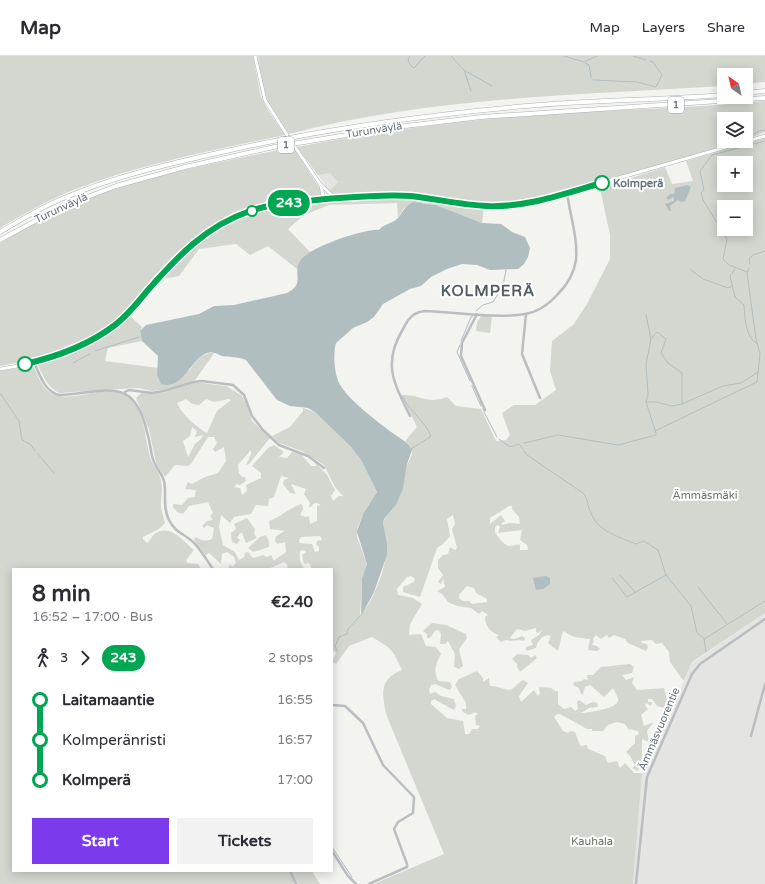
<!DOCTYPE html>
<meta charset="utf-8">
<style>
:root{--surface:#fff;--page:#f2f2f3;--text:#2b2b33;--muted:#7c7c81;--line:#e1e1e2;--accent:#7c3aed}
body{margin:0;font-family:"Varela Round",sans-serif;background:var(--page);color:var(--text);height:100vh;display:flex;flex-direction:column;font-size:15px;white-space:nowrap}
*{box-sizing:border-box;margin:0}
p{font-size:13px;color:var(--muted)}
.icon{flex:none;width:22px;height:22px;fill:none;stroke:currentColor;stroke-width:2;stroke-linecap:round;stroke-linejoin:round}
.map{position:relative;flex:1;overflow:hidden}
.panel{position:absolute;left:12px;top:512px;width:321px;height:304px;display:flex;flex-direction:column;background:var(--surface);border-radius:0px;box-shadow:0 2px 10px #0003}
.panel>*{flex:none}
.badge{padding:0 8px;border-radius:13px;font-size:14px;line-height:26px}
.needle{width:26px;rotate:326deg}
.controls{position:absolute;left:717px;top:12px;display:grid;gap:8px}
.controls a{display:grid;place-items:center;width:36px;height:36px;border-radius:0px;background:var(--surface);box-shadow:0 2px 10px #0003;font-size:20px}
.map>.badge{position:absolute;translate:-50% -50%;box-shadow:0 0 0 2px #fff}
.legs{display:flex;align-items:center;gap:6px;height:44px;padding:0 20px;font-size:13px}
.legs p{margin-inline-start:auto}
.head{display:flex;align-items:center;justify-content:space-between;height:68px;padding:0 20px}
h1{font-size:22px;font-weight:700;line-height:30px}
.action{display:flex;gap:8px;margin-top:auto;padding:8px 20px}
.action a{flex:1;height:46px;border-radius:0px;background:var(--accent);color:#fff;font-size:16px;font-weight:700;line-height:46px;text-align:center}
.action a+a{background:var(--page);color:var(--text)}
ul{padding:0 20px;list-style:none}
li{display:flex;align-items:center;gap:14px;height:40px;font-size:15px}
li i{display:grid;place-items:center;width:6px;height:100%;margin:0 5px;background:currentColor}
li i::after{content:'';width:10px;height:10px;margin:-5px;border:3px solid;border-radius:50%;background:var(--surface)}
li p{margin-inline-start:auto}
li:first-child i{background:linear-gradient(#0000 50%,currentColor 0)}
li:last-child i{background:linear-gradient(currentColor 50%,#0000 0)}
header{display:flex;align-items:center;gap:24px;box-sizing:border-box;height:56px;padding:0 20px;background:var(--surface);border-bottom:1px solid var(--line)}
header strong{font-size:19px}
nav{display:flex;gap:22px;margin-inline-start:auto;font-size:14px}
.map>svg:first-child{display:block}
.built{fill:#e4e4e3}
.green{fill:#d3d7cf;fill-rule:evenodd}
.water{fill:#b1bec0}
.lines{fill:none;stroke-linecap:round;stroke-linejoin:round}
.stream{stroke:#b1bec0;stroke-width:1}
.secondary-casing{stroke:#adb2b5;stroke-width:4}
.highway-casing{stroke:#aeb1b4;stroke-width:5}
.street{stroke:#babec1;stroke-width:2.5}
.secondary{stroke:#fff;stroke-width:3}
.highway{stroke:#fff;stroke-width:4}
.line-1-casing{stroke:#fff;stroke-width:9}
.line-1{stroke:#00a651;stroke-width:6}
.stop-1-dot{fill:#fff;stroke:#00a651;stroke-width:2}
.labels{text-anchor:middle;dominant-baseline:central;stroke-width:4;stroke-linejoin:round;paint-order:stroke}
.shield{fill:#fff;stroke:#949ea4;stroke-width:1}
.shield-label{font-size:10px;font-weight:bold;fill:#66747d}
.street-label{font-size:11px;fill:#66747d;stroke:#fff}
.stop-label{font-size:11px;font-weight:bold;fill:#66747d;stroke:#fff;text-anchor:start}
.park-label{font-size:11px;fill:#697564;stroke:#fff}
.district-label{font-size:15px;font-weight:bold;letter-spacing:1px;fill:#535d63;stroke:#fff}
</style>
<header>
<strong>Map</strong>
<nav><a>Map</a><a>Layers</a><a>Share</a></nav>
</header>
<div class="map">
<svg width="765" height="828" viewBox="0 0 765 828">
<rect width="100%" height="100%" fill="#f3f3f0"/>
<g class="built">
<path d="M330 116 338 126 329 135 318 119Z"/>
<path d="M765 557V828H633L642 717 692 607Z"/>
</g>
<g class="green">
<path d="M0 0H253L261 41 269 56 285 79C214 94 141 108 73 134 48 144 24 158 0 172Z"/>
<path d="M258 0H765V26L746 28V19H724V30C579 39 430 41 289 78L269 48 262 28Z"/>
<path d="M765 45V76L746 84V63H724V85H741L618 121 596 124 561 137 526 145 496 149 390 137 338 140 329 135 338 126 330 117 318 119 297 91C376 76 456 65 536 59 612 53 689 53 765 45Z"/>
<path d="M765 82V557L692 606 684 624 682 623 670 606 669 596 662 587 656 588 652 584 641 585 642 587 647 588 648 592 646 595 628 587 625 583 614 579 609 582 607 579 601 583 596 579 593 583 594 585 592 589 597 590 600 593 597 595 588 594 590 583 574 581 563 575 558 595 548 587 551 580 548 579C541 580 537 586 536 592L526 595V591L533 589 531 584 539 579 542 574 538 577 536 576V572L525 575 517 573 510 582 514 583 522 580 525 582 524 585C518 583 513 586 506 584L501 586 496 581 499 579C490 576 485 570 485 561L488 559 482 555 479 558 471 552 457 550 448 546 442 538 437 535 445 531 443 523 441 528 438 526 443 519 438 512V504L443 499 448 498 450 491 455 494 457 492 452 473 455 468 453 459 447 463 450 480 443 488 437 492 420 541 403 536V531L414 526 415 523 411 520 407 521 397 533 398 539 413 542 422 548 410 568 409 579 421 578 426 590 436 591 441 598C436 608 433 614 438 625L450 626 452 631 450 634 435 628 431 629 429 634 430 638 435 636 441 640 454 643 456 650 454 654 434 643 431 645V648L447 662 463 665 465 678H469L472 673H478L480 670 476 669 475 660 478 658 475 656C469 660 467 659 462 655V653H466V647L455 629 459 623 477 615 483 622V626L489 622 490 630C497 629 509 636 512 633 516 630 518 627 523 624L528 627 519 640 521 646 534 634 538 640 540 637 539 631 551 632 555 635H558V648L564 653 571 651 575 655 578 653 577 646 579 644 586 649 593 646 597 647 598 651 589 652 581 657C589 656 620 653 618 643 618 641 614 634 613 632L604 641 590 629 585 631 583 638H581L579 632 573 629 574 626 582 625 584 623 588 624 587 619H593L601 611 630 608 634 611 632 617 622 619 626 624 634 621 632 627 637 634 664 632 667 644 664 652 657 650 652 643H648V646H652L651 650 646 647 645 649 648 653 641 659 644 670 654 666 647 675 649 686 642 683V709L637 715 633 712 635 709 630 700 626 696 635 687V680L639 678 638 675 628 673 625 668 617 666 608 669 603 675H592V673H587L560 658H557L554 661 563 675 568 677 571 675 575 676 580 689 582 690 587 689 588 693 605 700 608 707 617 705 620 712 625 707 634 717H642L633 828H374L444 798 386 658C382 637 379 623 402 614 391 591 393 594 372 581L349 590 336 608 332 606 336 597 332 593V513H312L309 507 304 508 302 499 306 496 304 494 300 495C299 502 300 508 305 513H288L287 508 284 506 268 513H228L230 508 232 511 236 507 234 501 227 496 222 498 221 508 209 497 206 499 194 484 195 481C202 484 204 486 212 483L214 472 207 469 204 472 202 470 207 465 213 464 210 460 213 457 208 446 189 450 183 458 177 456 173 451V448L182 449 188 442 195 441 196 434 185 433 188 426 192 428 205 421 218 417 226 405 224 391 215 396 213 393 217 387 214 381H208L191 408 187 410 175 409 165 421 156 407 149 373 136 342 142 336 163 337 194 326 226 330 241 339 246 347 252 365 270 382 249 408 246 409 251 398V394L238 409 239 417 242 421H245L246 425 240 429 237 428 234 431 240 432 242 439 247 435 246 429 261 422V417L252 410 268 392 274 389 284 396 279 401 287 402 292 396 301 398 311 410H316L315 406 327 419 335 434 331 440 333 445 339 440H343L335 431 324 409 302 395 279 387 272 380 290 371 303 355V352L315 356 351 391 361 404 377 436 363 458 358 471 357 481 367 508 362 522 360 559C373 547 388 507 387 489 387 482 382 475 383 468 384 460 393 455 396 448 403 435 404 423 407 410 408 406 411 402 412 398 412 393 409 389 405 385L417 371 401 339C420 338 428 349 447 341L456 350 481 353 496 385 506 384 510 379 502 357 514 349H535L556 334 550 315 552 285 573 269 587 248 610 203V179L600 132 665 111 672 128 693 125 686 105ZM724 107H746V129H724ZM724 151H746V173H724ZM186 343 192 348 199 349 206 343 214 346 229 343 231 344 217 355 207 377C197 372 181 357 177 347ZM192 371 197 375 195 381 203 379 201 383 195 388 188 401 183 385 190 380ZM281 420 289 422 284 424 283 428 290 437 296 438 291 428 306 433 304 438 310 447 309 451H311L313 448 317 447 321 449 317 450V465L310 468 309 460 306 461 300 459 303 453 302 448C290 451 281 461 269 465L270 473 285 475 276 480 275 485 277 488 285 486 286 496C282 500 277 501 274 505L271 499 267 501 263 499 253 502 248 496 245 497 244 501 239 504 235 496 223 489 219 471 221 459 230 467 234 461 251 458 256 449 268 450 269 443 274 441ZM509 450H512V453L519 461 520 468 510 467 502 469V467L505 465 501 459 490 468V462ZM498 469 500 471 498 477 522 474 520 484 527 489 528 494H520V489C516 488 513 490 509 490 504 489 497 480 495 476V471ZM320 480 322 484 317 485 316 488 319 491V495L315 496 312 488 300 487 299 484 301 481ZM467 530 474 532 476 537 487 543V546L472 548 469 545H463L459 542V539Z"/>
<path d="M293 91 322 136 320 140 254 152 219 166 188 188 128 254 97 278 32 304 0 310V187C26 172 51 157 78 146 147 119 221 106 293 91Z"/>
<path d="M396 141 484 152 482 167 424 146 404 152 398 162 397 147 329 149 304 159 288 173 311 197 302 202 297 213 268 190 250 199 236 188 199 193 179 220 162 223C177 205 193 187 213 175 262 145 340 142 396 141Z"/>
<path d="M129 259 142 271 140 276 142 285 108 292 105 305 158 312 157 319 190 314C195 304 203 297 215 296L195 324 164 334 152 335 138 332 120 333 59 337C47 331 43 320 37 307 72 294 100 284 129 259Z"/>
<path d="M482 259 492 260 490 277 476 275 477 266Z"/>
<path d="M33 310C37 317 41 329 47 334 71 354 111 319 133 345 147 362 144 386 152 406 155 412 160 417 161 425 163 433 161 441 161 449 161 455 164 461 165 467L159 473 143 481V483L147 487C151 484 152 479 156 477 171 468 183 485 194 494L186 504 187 507 198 508 201 513H13V815H315L313 817 320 828H0V315Z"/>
<path d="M247 462 255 473 254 478 257 482 246 487 242 477H240L237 482 240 484 237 488 232 486 231 477 236 473 234 468Z"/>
<path d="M266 479 269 486V491L253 496 248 492 260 481Z"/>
<path d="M432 567 446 569 466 578 467 582 459 593 463 610 459 613 454 611 455 598 448 585 445 588H440L441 578 439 574 435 575 430 582H427V578L423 575Z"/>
<path d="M517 598 528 599 531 602 535 599 537 602 520 616 517 611V608L512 603Z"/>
</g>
<g class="water">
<path d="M688 129 691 131 685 145 680 146 678 144 670 150 671 155H669L665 148 674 145V143L673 141 668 144 666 142 670 138H674L675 132Z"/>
<path d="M414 146 435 149 482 167 501 168 512 176 525 181 530 192 528 201 524 208 518 213 490 214 477 209 462 208 447 213 431 221 421 230 410 233 383 248 374 261 367 266 353 272 336 287C333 298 334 316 339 327 347 343 379 367 394 378 401 383 408 386 412 394L407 408 403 433 396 449 384 463 383 468 387 487V499L374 536 361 560 362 522 367 508 357 476 363 458 377 436 361 404 351 391 315 356 308 352 290 350 277 344 246 304C237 300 231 302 222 300 217 298 213 295 207 297 190 303 183 335 161 328L157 319 158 300 142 285 140 275 146 269 199 258 214 250 234 249 287 237C306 227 292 218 300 205 307 192 366 172 379 174 385 167 392 168 398 162 404 155 404 150 414 146Z"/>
<path d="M546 520 550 522V528L543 533 536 534 533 522Z"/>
</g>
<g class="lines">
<g class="stream">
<path d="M410 0 408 3 410 9 414 12 425 0"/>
<path d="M451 0 464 14 471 35"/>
<path d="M564 0 584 6 597 0"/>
<path d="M633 0 646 4"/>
<path d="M585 7 589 9 591 21"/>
<path d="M464 14 492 30"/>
<path d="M593 24 637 26 656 31 662 19 653 6 650 5"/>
<path d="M746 82 759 75 765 74"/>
<path d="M750 208 749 203 753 199 765 195"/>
<path d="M735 213 730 220 735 241 744 249C745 261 745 282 758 288"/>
<path d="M691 214 703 223 728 232 732 230"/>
<path d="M747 216 729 209 723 203 727 183 703 144 701 137 704 134 700 115 712 99 765 85"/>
<path d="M476 255 483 249 493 246 503 230 506 214"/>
<path d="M646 259 651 283 646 308 648 339 646 346 656 377"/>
<path d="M651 283 657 276 666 283 661 297 668 307 682 317V347"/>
<path d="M461 285 471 261 474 259"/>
<path d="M460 289 457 296 470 325"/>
<path d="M95 295 139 281"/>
<path d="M73 307 90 298"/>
<path d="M472 330 481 350"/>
<path d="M0 337 19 365 22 384 31 389 35 395"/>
<path d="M402 340C410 356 424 364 431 380L421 387"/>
<path d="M647 346H656L672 350 682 348 723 330 741 327 758 316"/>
<path d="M483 353 484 355"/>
<path d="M484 356 497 381"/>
<path d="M655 375 757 326 760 298 756 283 747 217 749 212"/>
<path d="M499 383 510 391 519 388 523 393"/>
<path d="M524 387 558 379 618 389 656 379"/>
<path d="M411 393 419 388"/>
<path d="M524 395 527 399 583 437C589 444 587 450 591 457 598 476 620 481 636 488L644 485 658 494 666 519 691 550 697 577 704 583"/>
<path d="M37 397 54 417"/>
<path d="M620 519 635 536"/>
<path d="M612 522 627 541 666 519"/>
<path d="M698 531 727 568"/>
<path d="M337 595 335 590 339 581 347 578 348 573 360 560"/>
<path d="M706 596 704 583 765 545"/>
<path d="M332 791 352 821"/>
</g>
<g class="secondary-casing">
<g id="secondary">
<path d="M255 0 265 44 287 79"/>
<path d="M295 91 320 128 335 142"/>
<path d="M321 130 324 144"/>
<path d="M0 313C37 308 86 292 116 268 128 258 139 245 150 232 180 199 208 169 251 155 275 147 300 146 325 143 354 141 383 137 412 140 444 144 475 152 508 150 539 148 571 136 601 127 655 112 710 96 765 80"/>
</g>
</g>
<g class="highway-casing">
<g id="highway">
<path d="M746 37 765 35"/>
<path d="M0 176C19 165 38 153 59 144 114 120 172 107 231 94 328 72 427 59 526 50 592 44 658 44 724 39"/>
<path d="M0 184 61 151 116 130 185 111 274 91 389 72 481 61 765 42"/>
</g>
</g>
<g class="street">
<path d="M477 258 462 287 461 300 485 354"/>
<path d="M526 258 522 298 540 342"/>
<path d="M34 306C40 319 44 335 59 339 105 337 134 318 147 376 150 385 150 394 153 403 155 411 162 417 164 425 167 437 162 451 169 464 176 478 186 478 195 488 202 495 207 505 213 513"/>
<path d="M125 336 129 334 152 337 164 335 193 326 202 325 233 329 244 339 252 360 263 374 279 389 308 400 324 412"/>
<path d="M410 360C394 327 382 308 403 273 408 263 413 256 425 255 453 256 499 263 525 258 538 256 550 247 558 238 568 228 574 217 576 204 578 182 570 159 567 137"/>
<path d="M332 649 345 650 363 667 383 709 414 741 413 757 398 766 394 773 407 808V811L369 828"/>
<path d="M751 680 765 628"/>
<path d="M332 795 348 820 356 828"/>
<path d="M290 815 296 828"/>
<path d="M636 828 647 721 692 618 700 608 765 563"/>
</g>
<use href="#secondary" class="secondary"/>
<use href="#highway" class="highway"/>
</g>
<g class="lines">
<g class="line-1-casing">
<path id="line-1" d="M25 308C56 301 90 288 115 269 128 259 138 246 148 234 178 200 206 170 250 155 274 147 300 146 326 143 354 141 383 138 411 140 437 143 462 149 487 150 527 152 565 137 602 127"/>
</g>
<use href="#line-1" class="line-1"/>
</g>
<g class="stop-1-dot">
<circle cx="602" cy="127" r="7"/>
<circle cx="252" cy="155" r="5"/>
<circle cx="25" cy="308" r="7"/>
</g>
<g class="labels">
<g class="shield">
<rect x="668" y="41" width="16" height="16" rx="3"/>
<rect x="278" y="81" width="16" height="16" rx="3"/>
</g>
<g class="shield-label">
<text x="676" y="49">1</text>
<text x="286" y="89">1</text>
</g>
<g class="street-label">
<text transform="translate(374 74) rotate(-9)">Turunväylä</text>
<text transform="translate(61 152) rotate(-25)">Turunväylä</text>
<text transform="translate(659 673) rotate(-67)">Ämmäsvuorentie</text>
</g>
<g class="stop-label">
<text x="613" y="127">Kolmperä</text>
</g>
<g class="park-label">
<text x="705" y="439">Ämmäsmäki</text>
<text x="592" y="785">Kauhala</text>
</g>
<g class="district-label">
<text x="488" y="235">KOLMPERÄ</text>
</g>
</g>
</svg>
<div class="controls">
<a><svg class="needle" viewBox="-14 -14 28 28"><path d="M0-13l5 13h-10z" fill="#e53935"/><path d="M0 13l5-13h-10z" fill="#7c7c81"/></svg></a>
<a><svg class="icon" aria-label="layers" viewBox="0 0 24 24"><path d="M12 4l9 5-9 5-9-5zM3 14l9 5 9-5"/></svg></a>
<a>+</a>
<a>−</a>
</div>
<b class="badge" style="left:289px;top:147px;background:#00a651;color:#fff">243</b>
<section class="panel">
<div class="head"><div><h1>8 min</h1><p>16:52 – 17:00 · Bus</p></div><b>€2.40</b></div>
<div class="legs"><svg class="icon" aria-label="walk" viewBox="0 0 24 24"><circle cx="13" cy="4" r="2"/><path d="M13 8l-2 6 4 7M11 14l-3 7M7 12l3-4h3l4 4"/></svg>3<svg class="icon" aria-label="forward" viewBox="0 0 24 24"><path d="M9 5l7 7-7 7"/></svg><b class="badge" style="background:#00a651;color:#fff">243</b><p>2 stops</p></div>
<ul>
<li><i style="color:#00a651"></i><b>Laitamaantie</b><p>16:55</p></li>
<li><i style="color:#00a651"></i><span>Kolmperänristi</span><p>16:57</p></li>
<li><i style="color:#00a651"></i><b>Kolmperä</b><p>17:00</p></li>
</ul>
<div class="action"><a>Start</a><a>Tickets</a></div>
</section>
</div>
